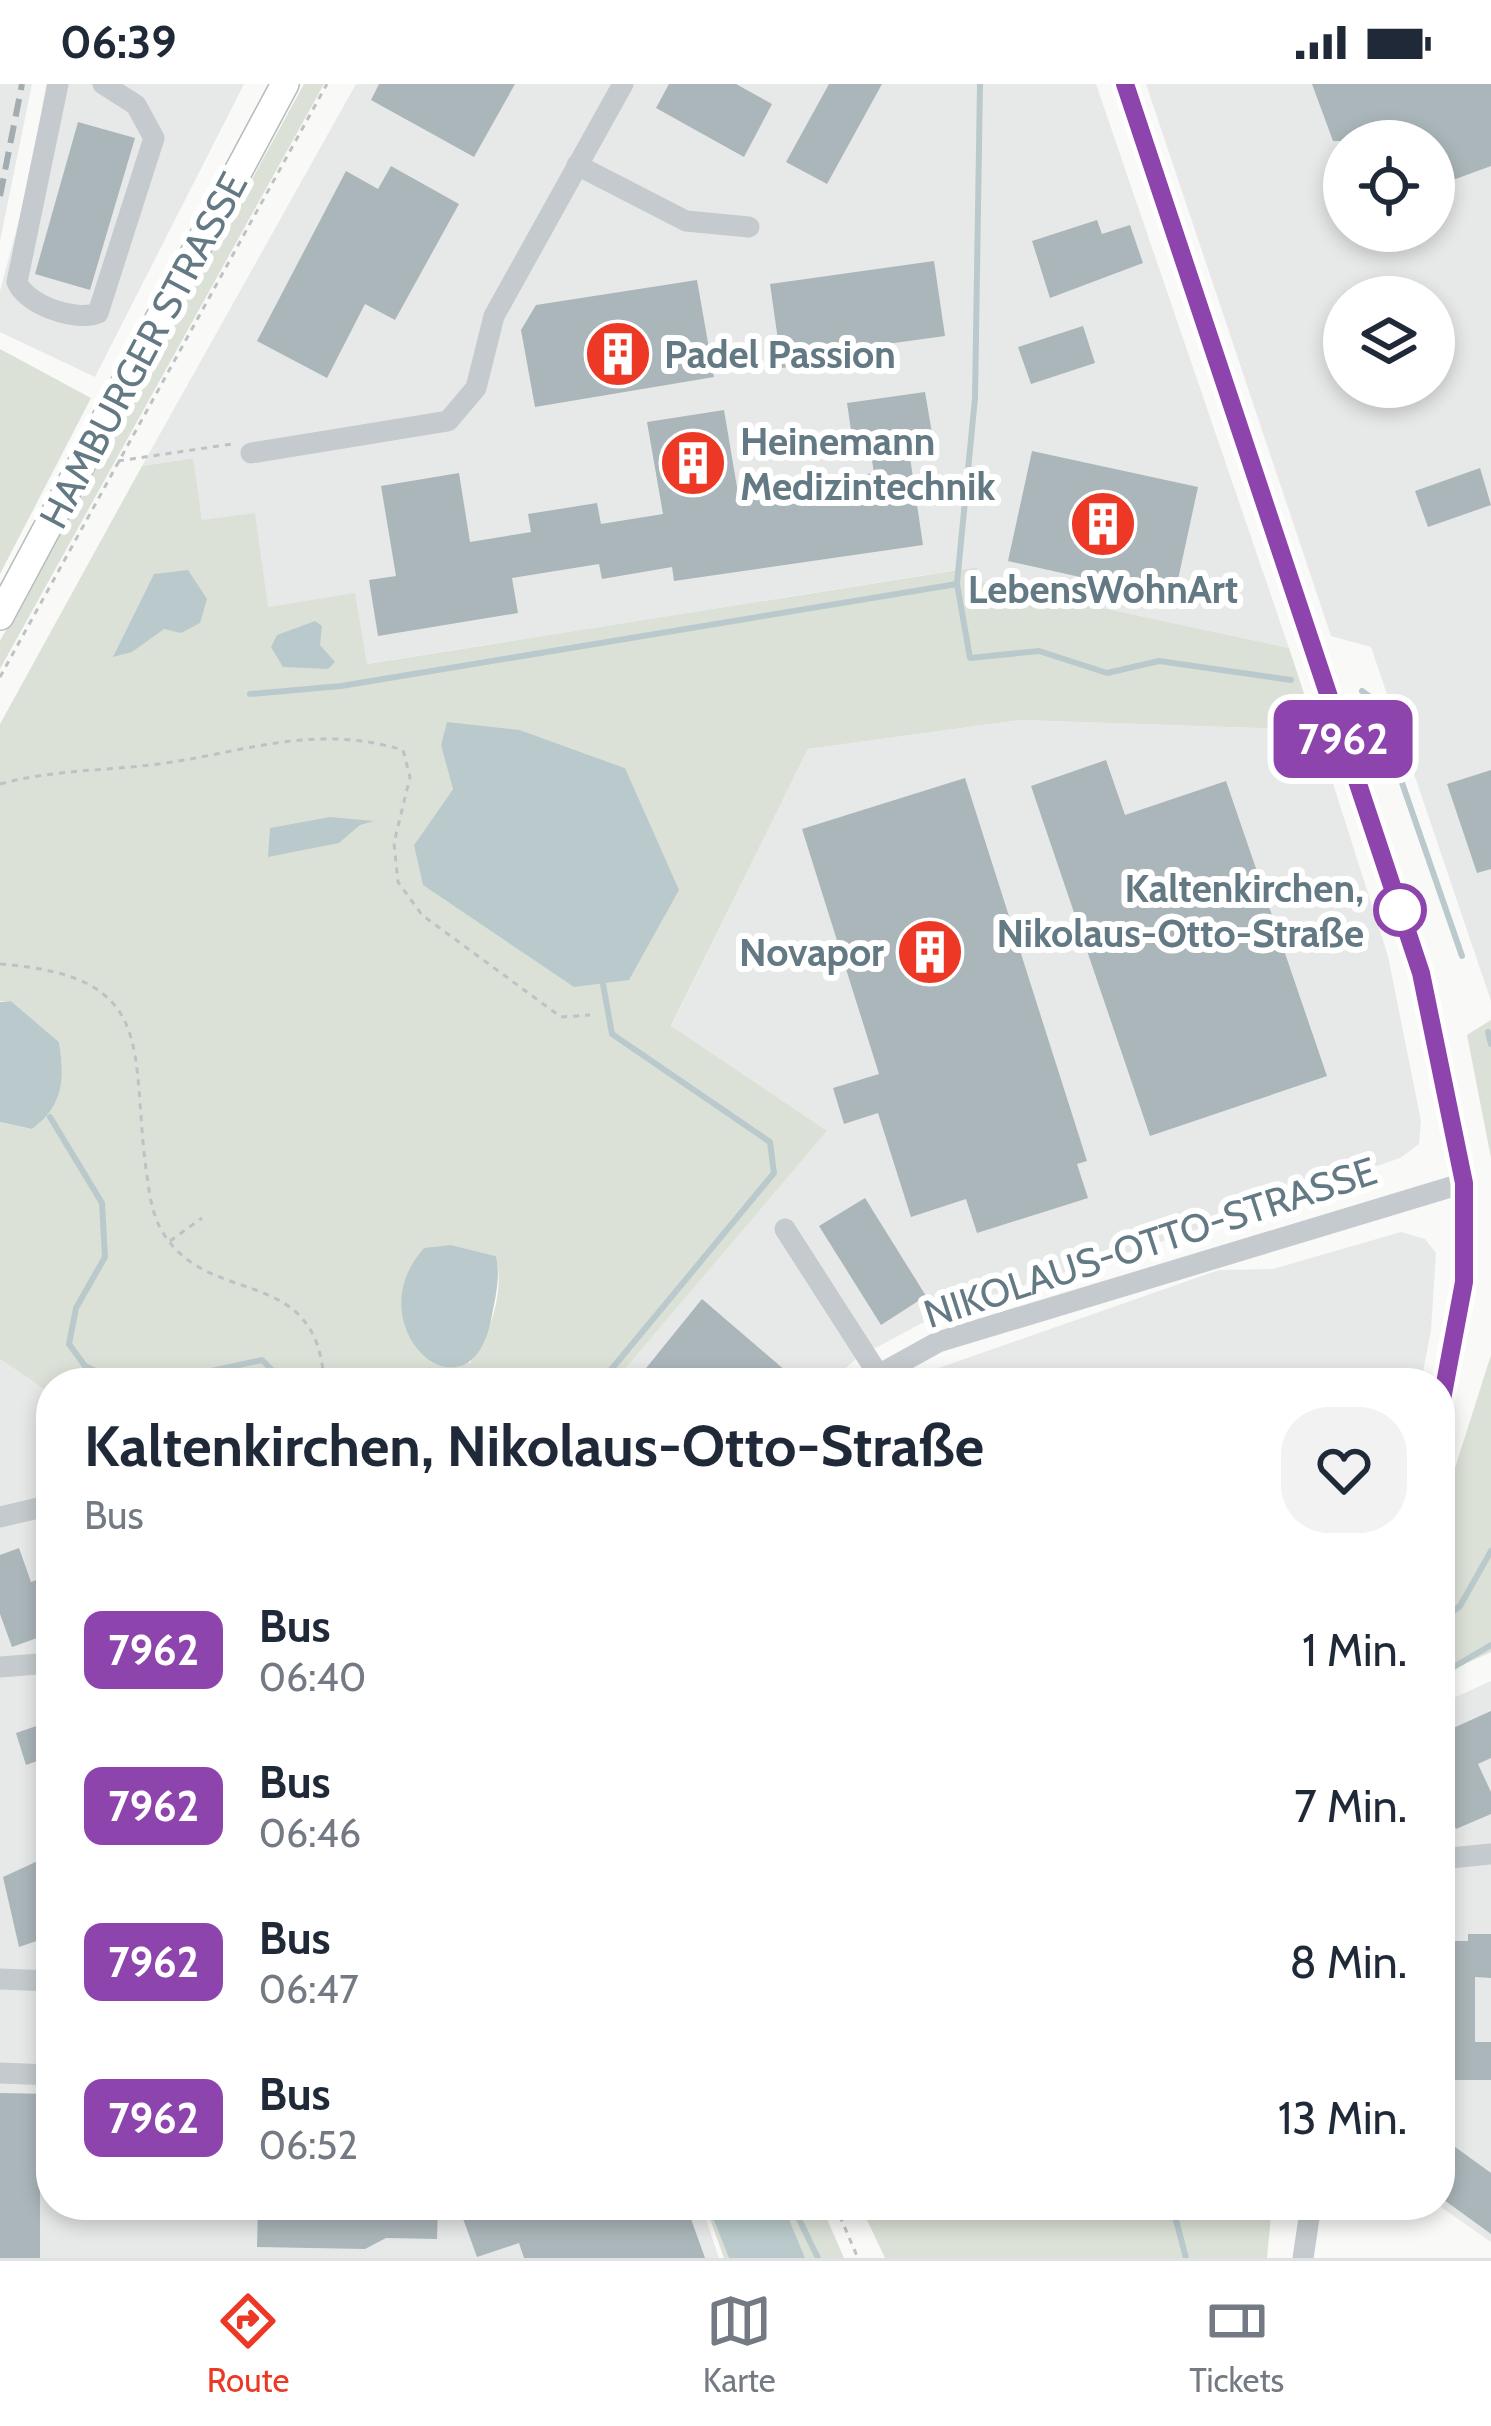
<!DOCTYPE html>
<html lang="de">
<meta charset="utf-8">
<style>
:root{--surface:#fff;--page:#f2f2f3;--text:#1f2937;--muted:#747a83;--line:#e0e1e3;--accent:#ec3824}
body{margin:0;font-family:Cabin,sans-serif;background:var(--page);color:var(--text);height:100vh;display:flex;flex-direction:column;font-size:45px;white-space:nowrap}
*{box-sizing:border-box;margin:0}
p{font-size:39px;color:var(--muted)}
.icon{flex:none;width:66px;height:66px;fill:none;stroke:currentColor;stroke-width:2;stroke-linecap:round;stroke-linejoin:round}
.map{position:relative;flex:1;overflow:hidden}
.side{position:absolute;left:36px;top:1284px;width:1419px;height:852px;display:flex;flex-direction:column;background:var(--surface);border-radius:48px;box-shadow:0 6px 18px #0003}
.side>*{flex:none}
.badge{padding:0 24px;border-radius:18px;font-size:42px;line-height:78px}
.controls{position:absolute;left:1323px;top:36px;display:grid;gap:24px}
.controls a{display:grid;place-items:center;width:132px;height:132px;border-radius:50%;background:var(--surface);box-shadow:0 6px 18px #0003;font-size:60px}
.map>.badge{position:absolute;translate:-50% -50%;box-shadow:0 0 0 6px #fff}
.round{display:grid;place-items:center;flex:none;width:126px;height:126px;border-radius:48px;background:var(--page)}
.headline{display:flex;align-items:center;justify-content:space-between;height:204px;padding:0 48px}
h1{font-size:57px;font-weight:700;line-height:90px}
ul{padding:0;list-style:none}
li{display:flex;align-items:center;gap:36px;height:156px;padding:0 48px}
li div{flex:1}
li b{display:block;font-size:45px}
li em{font-style:normal}
li .badge{min-width:132px;font-weight:700;text-align:center}
.status{display:flex;justify-content:space-between;align-items:center;height:84px;padding:0 60px;background:var(--surface);direction:ltr}
.status svg{height:33px;fill:currentColor}
.dock{display:flex;justify-content:space-around;align-items:center;height:168px;border-top:3px solid var(--line);background:var(--surface);font-size:33px;color:var(--muted)}
.dock a{display:grid;justify-items:center;gap:6px}
.dock .on{color:var(--accent)}
.map>svg:first-child{display:block}
.built{fill:#e7e9e8;fill-rule:evenodd}
.green{fill:#dce1d7;fill-rule:evenodd}
.water{fill:#bacacc}
.lines{fill:none;stroke-linecap:round;stroke-linejoin:round}
.stream{stroke:#bacacc;stroke-width:6}
.building{fill:#abb6ba}
.major-casing{stroke:#b5bcbf;stroke-width:30}
.path{stroke:#bec2c4;stroke-width:3;stroke-dasharray:6 6;stroke-linecap:butt}
.minor{stroke:#c4cacd;stroke-width:21}
.major{stroke:#fff;stroke-width:27}
.rail{stroke:#a3acb1;stroke-width:6;stroke-dasharray:18 9;stroke-linecap:butt}
.line-casing{stroke:#fff;stroke-width:27}
.line{stroke:#8e44ad;stroke-width:18}
.stop-dot{fill:#fff;stroke:#8e44ad;stroke-width:6}
.labels{text-anchor:middle;dominant-baseline:central;stroke-width:12;stroke-linejoin:round;paint-order:stroke}
.street-label{font-size:39px;fill:#637983;stroke:#fff}
.poi-label{font-size:39px;font-weight:bold;fill:#637983;stroke:#fff;text-anchor:start}
.stop-label{font-size:39px;font-weight:bold;fill:#637983;stroke:#fff;text-anchor:end}
</style>
<div class="status"><b>06:39</b><svg viewBox="0 0 49 12"><path d="M0 12V9h3v3zM5 12V6h3v6zM10 12V3h3v9zM15 12V0h3v12zM26 1h20v11H26zM47 4h2v5h-2z"/></svg></div>
<div class="map">
<svg width="1491" height="2174" viewBox="0 0 1491 2174">
<rect width="100%" height="100%" fill="#f9f9f7"/>
<g class="built">
<path d="M0 0H32L0 157Z"/>
<path d="M46 0H244L95 293 0 248V207L31 91Z"/>
<path d="M356 0H1096L1289 564 976 497V483L366 580 268 523 202 436 192 374 142 382Z"/>
<path d="M1146 0H1491V917L1371 563 1331 552ZM1344 57H1434V147H1344ZM1344 213H1434V303H1344Z"/>
<path d="M1019 636 1316 646 1388 872 1421 1037 1419 1060 1400 1074 1152 1161 948 1225 857 1274 829 1299H613L826 1048 671 943 808 665Z"/>
<path d="M1401 1148 1425 1155 1436 1169 1431 1246 1421 1299H896L1219 1186 1273 1185Z"/>
<path d="M0 1275 51 1310V2121H701L719 2174H0Z"/>
<path d="M1491 1597V2158L1438 2121 1440 1629 1449 1616Z"/>
</g>
<g class="green">
<path d="M304 0H324L0 585V557Z"/>
<path d="M0 265 91 314 0 490Z"/>
<path d="M193 374 202 436 255 429 268 523 355 509 367 580 977 483V497L1289 564 1316 646 1019 636 808 665 671 942 827 1047 613 1299H51V1310L0 1275V1038L32 1045C64 1022 65 994 59 958L11 917H0V640L142 382ZM520 646 625 684 414 761 453 705ZM451 1161 496 1172C505 1209 490 1251 469 1280Z"/>
<path d="M1491 936V1074L1467 951Z"/>
<path d="M1491 1271V1568L1440 1591V1431Z"/>
<path d="M705 2121H821L844 2174H724Z"/>
<path d="M860 2121H1272L1267 2174H885Z"/>
</g>
<g class="water">
<path d="M188 486 207 515 200 539 181 549 164 545 132 568 113 573 154 490Z"/>
<path d="M315 537 322 542 320 561 335 578 328 585 283 583 271 563 277 551Z"/>
<path d="M447 638 520 646 625 684 679 806 629 896 574 903 423 801 414 761 453 705 441 661Z"/>
<path d="M330 733 374 737 360 741 339 759 268 773 270 744Z"/>
<path d="M11 917 59 958C65 994 64 1022 32 1045L0 1038V918Z"/>
<path d="M451 1161 496 1172C501 1193 495 1215 491 1236 469 1345 353 1243 424 1164Z"/>
<path d="M708 2121H783L805 2174H729Z"/>
</g>
<g class="lines">
<g class="stream">
<path d="M957 499 975 314 980 0"/>
<path d="M1362 607 1373 615 1462 872"/>
<path d="M250 610 341 602 957 500 970 574 1039 567 1107 589 1159 577 1291 596"/>
<path d="M1488 948 1491 960"/>
<path d="M50 1033 102 1119 105 1173 76 1224 69 1260 85 1282 120 1299"/>
<path d="M156 1299 262 1276 273 1287 272 1299"/>
<path d="M600 1299 774 1089 770 1058 612 950 603 900"/>
<path d="M1440 1537 1460 1522 1491 1467"/>
<path d="M1440 1591 1491 1561"/>
<path d="M792 2121 818 2174"/>
<path d="M1172 2121 1186 2174"/>
</g>
</g>
<g class="building">
<path d="M379 0H515L474 73 371 16Z"/>
<path d="M669 0H736L772 20 744 73 656 24Z"/>
<path d="M829 0H882L827 100 786 78Z"/>
<path d="M1312 0H1491V82L1434 103V57H1333Z"/>
<path d="M78 38 135 54 90 206 35 190Z"/>
<path d="M391 82 459 120 395 236 365 220 327 294 257 257 346 87 378 105Z"/>
<path d="M1097 136 1102 150 1130 141 1143 179 1050 214 1032 157Z"/>
<path d="M934 177 945 252 865 263 867 272 782 284 770 200Z"/>
<path d="M697 196 714 293 535 323 521 246 536 221Z"/>
<path d="M1083 242 1095 279 1031 300 1018 263Z"/>
<path d="M925 308 932 349 907 353 923 461 674 497 672 483 602 495 599 480 512 494 518 529 378 552 369 496 396 492 381 402 459 389 470 458 531 448 528 430 597 419 601 440 663 430 647 338 724 326 738 409 874 389 869 357 853 360 847 319Z"/>
<path d="M1032 367 1198 403 1174 514 1008 477Z"/>
<path d="M1480 384 1491 421 1428 443 1415 407Z"/>
<path d="M1106 676 1125 731 1226 697 1327 992 1150 1052 1031 702Z"/>
<path d="M1491 686V785L1477 789 1447 700Z"/>
<path d="M965 694 1087 1077 1077 1080 1088 1114 977 1149 966 1115 911 1133 878 1029 844 1040 833 1004 879 990 802 745Z"/>
<path d="M865 1114 926 1212 881 1241 819 1142Z"/>
<path d="M702 1215 800 1299H634Z"/>
<path d="M19 1464 31 1498 51 1491V1549L12 1563 0 1530V1471Z"/>
<path d="M1491 1627V1674L1478 1680 1491 1708V1730L1456 1745 1440 1710V1650Z"/>
<path d="M51 1637V1672L26 1681 16 1649Z"/>
<path d="M51 1771V1852L19 1863 3 1793Z"/>
<path d="M1468 1850H1491V1894L1475 1893V1958H1491V1996H1440V1857H1468Z"/>
<path d="M0 2009 51 2010V2098H40V2174H0Z"/>
<path d="M1440 2052 1491 2089V2150L1440 2113Z"/>
<path d="M258 2121H438L437 2155 386 2154 365 2165 257 2163Z"/>
<path d="M458 2121H686L705 2174H524L519 2159 477 2173Z"/>
</g>
<g class="lines">
<g class="major-casing">
<path id="major" d="M0 532 285 0"/>
</g>
<g class="path">
<path d="M118 377 232 360"/>
<path d="M0 593 327 0"/>
<path d="M0 700C55 685 110 687 166 679 252 666 316 640 403 666L410 693 394 759 398 798 422 831 561 933 590 931"/>
<path d="M0 880C159 892 130 963 146 1085 149 1105 151 1129 162 1147 208 1226 318 1177 324 1299"/>
<path d="M170 1157 202 1134"/>
<path d="M835 2121 858 2174"/>
</g>
<g class="minor">
<path d="M58 0 17 198C26 221 76 238 98 229L154 54 136 21 103 0"/>
<path d="M1125 0 1421 889 1464 1099V1198L1440 1326"/>
<path d="M577 81 686 137 749 143"/>
<path d="M251 369 448 337 476 304 494 232 623 0"/>
<path d="M785 1145 878 1290"/>
<path d="M864 1299 938 1258 1464 1099"/>
<path d="M0 1433 51 1421"/>
<path d="M0 1583 51 1579"/>
<path d="M1440 1775 1491 1770"/>
<path d="M0 1895 51 1897"/>
<path d="M0 1989 51 1991"/>
<path d="M1303 2174 1311 2121"/>
</g>
<use href="#major" class="major"/>
<path class="rail" d="M0 112 22 0"/>
</g>
<g class="lines">
<g class="line-casing">
<path id="line" d="M1125 0 1421 889 1464 1099V1198L1440 1326"/>
</g>
<use href="#line" class="line"/>
</g>
<defs>
<g id="building-disc" transform="scale(3.45)"><circle r="9.5" fill="#ec3824" stroke="#fff"/><path d="M-4-6H4V6H1V3H-1V6H-4ZM-2.5-4.3h1.7v1.8h-1.7ZM.8-4.3h1.7v1.8H.8ZM-2.5-1h1.7V.8h-1.7ZM.8-1h1.7V.8H.8Z" fill="#fff"/></g>
</defs>
<g fill-rule="evenodd">
<use href="#building-disc" x="618" y="270"/>
<use href="#building-disc" x="693" y="379"/>
<use href="#building-disc" x="1103" y="440"/>
<use href="#building-disc" x="930" y="868"/>
</g>
<circle class="stop-dot" cx="1400" cy="826" r="24"/>
<g class="labels">
<g class="street-label">
<text transform="translate(143 266) rotate(-62)">HAMBURGER STRASSE</text>
<text transform="translate(1150 1158) rotate(-18)">NIKOLAUS-OTTO-STRASSE</text>
</g>
<g class="poi-label">
<text x="664" y="270">Padel Passion</text>
<text x="740" y="357">Heinemann<tspan x="740" dy="45">Medizintechnik</tspan></text>
<text x="1103" y="505" text-anchor="middle">LebensWohnArt</text>
<text x="884" y="868" text-anchor="end">Novapor</text>
</g>
<g class="stop-label">
<text x="1364" y="804">Kaltenkirchen,<tspan x="1364" dy="45">Nikolaus-Otto-Straße</tspan></text>
</g>
</g>
</svg>
<div class="controls">
<a><svg class="icon" aria-label="locate" viewBox="0 0 24 24"><circle cx="12" cy="12" r="6"/><path d="M12 2v4M12 18v4M2 12h4M18 12h4"/></svg></a>
<a><svg class="icon" aria-label="layers" viewBox="0 0 24 24"><path d="M12 4l9 5-9 5-9-5zM3 14l9 5 9-5"/></svg></a>
</div>
<b class="badge" style="left:1343px;top:655px;background:#8e44ad;color:#fff">7962</b>
<section class="side">
<div class="headline"><div><h1>Kaltenkirchen, Nikolaus-Otto-Straße</h1><p>Bus</p></div><a class="round"><svg class="icon" aria-label="heart" viewBox="0 0 24 24"><path d="M12 20l-8-8c-3-5 5-10 8-4 3-6 11-1 8 4z"/></svg></a></div>
<ul>
<li><span class="badge" style="background:#8e44ad;color:#fff">7962</span><div><b>Bus</b><p>06:40</p></div><em>1 Min.</em></li>
<li><span class="badge" style="background:#8e44ad;color:#fff">7962</span><div><b>Bus</b><p>06:46</p></div><em>7 Min.</em></li>
<li><span class="badge" style="background:#8e44ad;color:#fff">7962</span><div><b>Bus</b><p>06:47</p></div><em>8 Min.</em></li>
<li><span class="badge" style="background:#8e44ad;color:#fff">7962</span><div><b>Bus</b><p>06:52</p></div><em>13 Min.</em></li>
</ul>
</section>
</div>
<nav class="dock">
<a class="on"><svg class="icon" aria-label="directions" viewBox="0 0 24 24"><path d="M12 3l9 9-9 9-9-9zM9 14v-3h6M13 9l2 2-2 2"/></svg>Route</a>
<a><svg class="icon" aria-label="map" viewBox="0 0 24 24"><path d="M3 6l6-2 6 2 6-2v14l-6 2-6-2-6 2zM9 4v14M15 6v14"/></svg>Karte</a>
<a><svg class="icon" aria-label="tickets" viewBox="0 0 24 24"><path d="M3 7h18v10H3zM15 7v10"/></svg>Tickets</a>
</nav>
